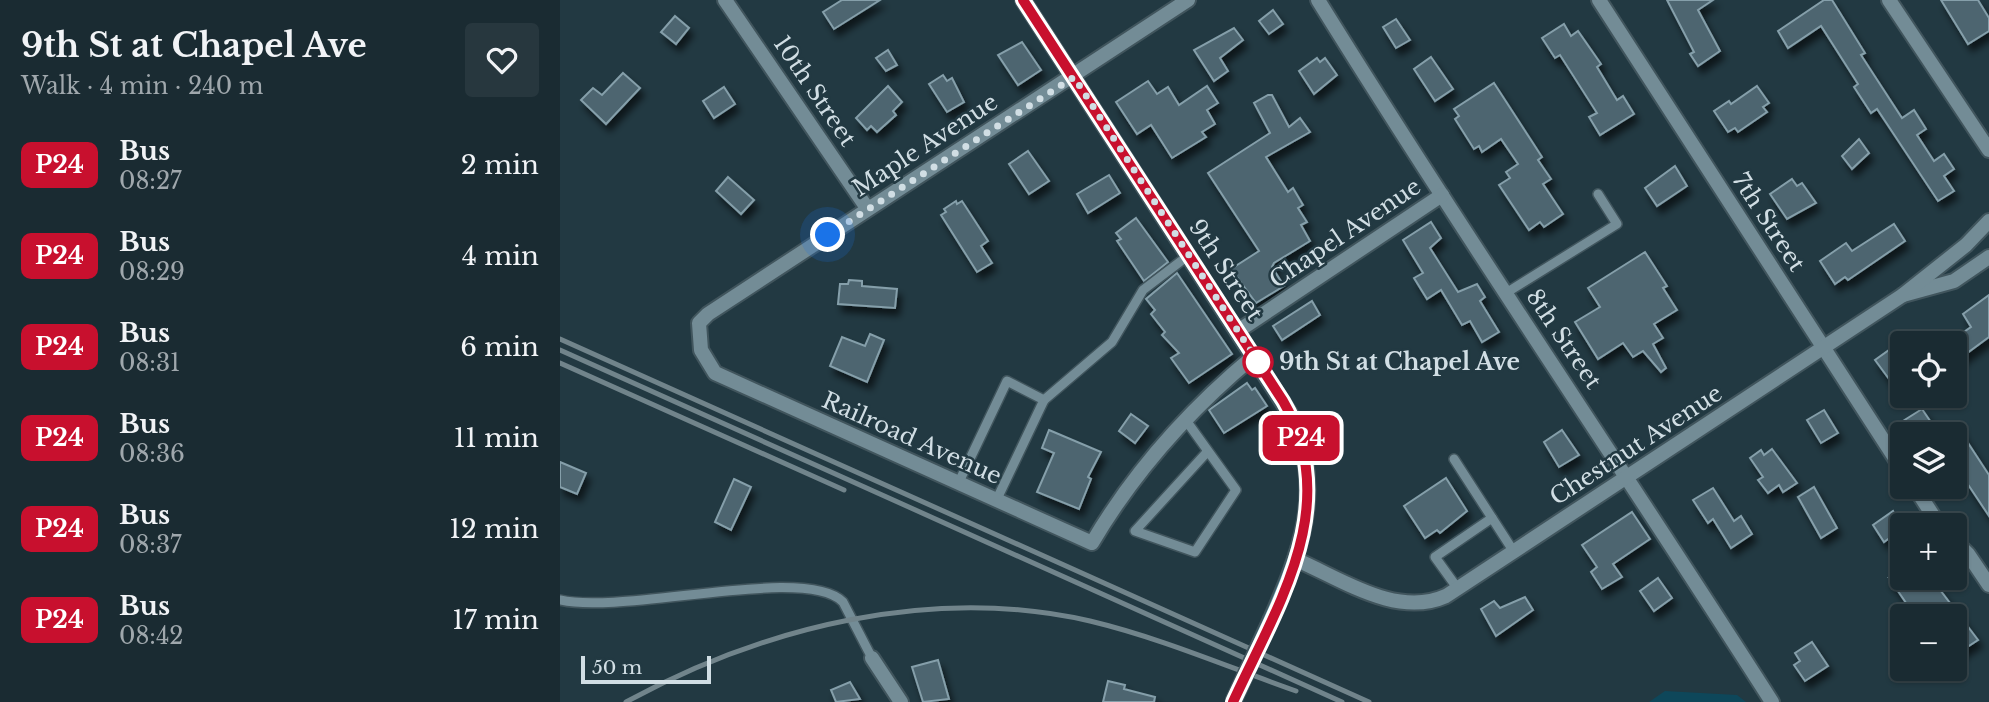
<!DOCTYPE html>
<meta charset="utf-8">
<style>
:root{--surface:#1a2b32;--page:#27373e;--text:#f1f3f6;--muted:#9fa7ac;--line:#38474d}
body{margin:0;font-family:"Libre Baskerville",serif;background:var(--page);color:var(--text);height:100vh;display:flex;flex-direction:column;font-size:26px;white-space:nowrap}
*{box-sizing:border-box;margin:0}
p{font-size:23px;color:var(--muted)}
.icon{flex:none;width:38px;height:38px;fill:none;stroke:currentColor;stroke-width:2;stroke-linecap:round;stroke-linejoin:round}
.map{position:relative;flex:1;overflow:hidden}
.details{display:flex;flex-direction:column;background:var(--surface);width:560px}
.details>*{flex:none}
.badge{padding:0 14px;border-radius:10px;font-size:24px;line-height:46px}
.tools{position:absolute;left:1330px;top:331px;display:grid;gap:14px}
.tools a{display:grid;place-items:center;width:77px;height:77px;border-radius:7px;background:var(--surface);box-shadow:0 2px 5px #0004,0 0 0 2px var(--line);font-size:35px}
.scale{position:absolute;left:21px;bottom:18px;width:130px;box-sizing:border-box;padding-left:7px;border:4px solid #d1dee4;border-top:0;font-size:19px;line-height:24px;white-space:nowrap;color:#d1dee4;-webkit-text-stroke:5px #223942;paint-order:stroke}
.you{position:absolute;width:35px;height:35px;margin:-18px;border:5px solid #fff;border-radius:50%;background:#1a73e8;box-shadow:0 0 0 10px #1a73e833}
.map>.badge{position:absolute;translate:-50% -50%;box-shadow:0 0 0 4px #fff}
.round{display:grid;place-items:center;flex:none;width:74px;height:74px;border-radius:7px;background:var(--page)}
.overview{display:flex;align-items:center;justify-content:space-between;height:119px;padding:0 21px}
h1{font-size:33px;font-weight:700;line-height:52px}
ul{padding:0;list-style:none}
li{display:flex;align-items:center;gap:21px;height:91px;padding:0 21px}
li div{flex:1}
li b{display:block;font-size:26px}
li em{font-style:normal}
li .badge{min-width:77px;font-weight:700;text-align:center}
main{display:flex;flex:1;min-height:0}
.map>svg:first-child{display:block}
.green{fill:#0e475a}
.building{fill:#4d6570;stroke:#859faa;stroke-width:2;filter:url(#shadow)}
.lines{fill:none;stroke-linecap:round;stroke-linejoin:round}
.service-casing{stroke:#41555d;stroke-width:12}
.minor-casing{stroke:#41555d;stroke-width:18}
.tertiary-casing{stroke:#41555d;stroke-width:18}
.secondary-casing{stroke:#41555d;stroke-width:18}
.service{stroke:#738c96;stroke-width:9}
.minor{stroke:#738c96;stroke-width:14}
.tertiary{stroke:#738c96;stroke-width:14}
.secondary{stroke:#5a93a6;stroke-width:14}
.rail{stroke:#71848b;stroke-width:5}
.secondary-bridge-casing{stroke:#41555d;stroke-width:18;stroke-linecap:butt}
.secondary-bridge{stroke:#5a93a6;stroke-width:14}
.line-casing{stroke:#fff;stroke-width:16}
.line{stroke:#c8102e;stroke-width:10}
.walk{stroke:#d1dee4;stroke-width:7;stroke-dasharray:0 12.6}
.stop-dot{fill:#fff;stroke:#c8102e;stroke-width:3.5}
.labels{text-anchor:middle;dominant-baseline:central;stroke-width:5;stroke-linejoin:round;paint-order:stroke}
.street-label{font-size:23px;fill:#d1dee4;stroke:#223942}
.stop-label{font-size:23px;font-weight:bold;fill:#d1dee4;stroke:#223942;text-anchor:start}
</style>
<main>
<section class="details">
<div class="overview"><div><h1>9th St at Chapel Ave</h1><p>Walk · 4 min · 240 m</p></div><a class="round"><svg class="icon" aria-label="heart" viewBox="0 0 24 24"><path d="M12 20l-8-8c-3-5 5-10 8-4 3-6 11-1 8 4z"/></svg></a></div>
<ul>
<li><span class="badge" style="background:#c8102e;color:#fff">P24</span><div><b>Bus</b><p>08:27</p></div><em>2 min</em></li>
<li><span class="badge" style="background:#c8102e;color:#fff">P24</span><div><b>Bus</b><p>08:29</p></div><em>4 min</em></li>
<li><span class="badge" style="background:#c8102e;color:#fff">P24</span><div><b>Bus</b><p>08:31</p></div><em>6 min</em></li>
<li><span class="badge" style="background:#c8102e;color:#fff">P24</span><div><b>Bus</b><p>08:36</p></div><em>11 min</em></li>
<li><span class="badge" style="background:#c8102e;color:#fff">P24</span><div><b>Bus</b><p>08:37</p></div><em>12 min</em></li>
<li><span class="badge" style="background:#c8102e;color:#fff">P24</span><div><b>Bus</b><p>08:42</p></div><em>17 min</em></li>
</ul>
</section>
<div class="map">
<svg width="1429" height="702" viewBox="0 0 1429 702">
<defs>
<filter id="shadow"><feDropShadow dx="4" dy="7" stdDeviation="3.5" flood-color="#0009"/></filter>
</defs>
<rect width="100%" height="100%" fill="#223942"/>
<path class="green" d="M1105 691 1177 695 1186 702H1089Z"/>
<g class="building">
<path d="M282 0H320L274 29 263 12Z"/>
<path d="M1107 0H1153L1138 10 1160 51 1138 66 1130 54 1134 52Z"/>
<path d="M1264 0H1272L1305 53 1301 55 1342 118 1354 110 1366 129 1357 135 1374 161 1384 154 1394 169 1384 176 1394 191 1378 201 1317 109 1311 113 1294 87 1298 84 1261 26 1228 48 1218 31Z"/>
<path d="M1381 0H1418L1429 18V31L1408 44Z"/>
<path d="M713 10 723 24 709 34 699 21Z"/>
<path d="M115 16 129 28 116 44 101 32Z"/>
<path d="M836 19 850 40 836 48 823 27Z"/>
<path d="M1004 24 1011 36 1018 31 1041 64 1037 67 1057 100 1063 96 1074 114 1040 135 1029 117 1037 113 1000 55 995 58 982 38Z"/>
<path d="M674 28 683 40 660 58 668 71 654 81 634 50Z"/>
<path d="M462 42 481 70 458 85 438 55Z"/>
<path d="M328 50 337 65 326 71 316 58Z"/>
<path d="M871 57 893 89 875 101 854 69Z"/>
<path d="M757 58 760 62 765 58 777 75 754 94 739 71Z"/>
<path d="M63 73 80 88 46 124 21 100 33 88 42 95Z"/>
<path d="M383 75 387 81 392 78 404 102 387 112 369 84Z"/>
<path d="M588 81 597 94 608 87 619 105 647 86 658 103 647 110 655 124 642 132 646 137 612 158 591 125 577 134 556 102Z"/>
<path d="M934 83 982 157 978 160 991 179 983 184 1003 214 984 227 980 222 969 230 939 185 950 178 946 172 958 164 941 139 922 152 919 146 914 149 895 119 899 116 894 109Z"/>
<path d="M328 86 342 102 333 111 336 115 317 132 311 126 307 130 296 118Z"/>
<path d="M1197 86 1209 103 1203 107 1207 112 1178 132 1175 128 1168 132 1154 111 1169 101 1171 104Z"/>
<path d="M164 87 175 104 154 118 143 101Z"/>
<path d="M708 95H712L729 127 740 118 750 132 706 157 728 192 733 188 743 205 738 208 747 222 741 225 750 241 714 263 712 267 724 286 696 303 671 269 699 251 648 173 710 133 694 103Z"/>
<path d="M1299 139 1309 153 1292 169 1282 156Z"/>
<path d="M468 151 489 181 469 194 449 164Z"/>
<path d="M1115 166 1127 186 1097 206 1085 188Z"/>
<path d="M549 175 560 193 528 213 517 194Z"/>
<path d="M168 177 194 200 181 214 156 191Z"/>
<path d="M1232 179 1237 186 1242 183 1256 203 1227 219 1210 194Z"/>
<path d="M396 201 397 204 402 201 428 241 421 246 432 263 417 272 381 215 386 212 384 209Z"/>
<path d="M576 218 608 262 584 281 557 241 561 239 556 233Z"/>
<path d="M871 222 881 238 870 248 898 292 917 284 925 297 920 301 939 332 922 342 910 321 902 325 881 290 867 299 854 278 863 273 843 240Z"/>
<path d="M1334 224 1345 241 1288 280 1285 277 1275 284 1260 261 1286 243 1292 251Z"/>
<path d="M1085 252 1107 286 1103 288 1117 310 1094 324 1103 338 1093 344 1106 368 1101 372 1083 351 1073 357 1063 343 1038 359 1015 322 1040 307 1028 288Z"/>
<path d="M617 273 672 354 629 383 611 358 619 353 602 335 605 332 591 314 595 310 586 299Z"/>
<path d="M289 280 302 281V286L337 289 335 308 278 304 280 284H288Z"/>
<path d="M1429 295V337L1395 362V338L1411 327 1403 314Z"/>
<path d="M752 301 760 315 722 340 713 326Z"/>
<path d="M310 334 324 340 307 382 270 366 282 337 305 346Z"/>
<path d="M1336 345 1342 354V370L1329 379 1315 360Z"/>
<path d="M687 383 692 390 695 388 707 406 664 433 649 410Z"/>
<path d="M1362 409 1379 434H1352L1343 421Z"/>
<path d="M1264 410 1278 433 1261 443 1247 420Z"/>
<path d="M571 414 588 426 575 443 559 431Z"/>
<path d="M1395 423 1429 475V516L1395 465Z"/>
<path d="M489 430 541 452 528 477 531 479 519 509 477 492 494 453 482 448Z"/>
<path d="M1002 430 1019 455 999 467 984 442Z"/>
<path d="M1212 449 1237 483 1223 492 1219 485 1208 493 1198 480 1203 477 1190 458 1201 450 1204 455Z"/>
<path d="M0 462 26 473 17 494 0 487Z"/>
<path d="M886 478 907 511 880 533 877 530 865 538 844 506Z"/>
<path d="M174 479 191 487 171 530 155 522Z"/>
<path d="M1254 487 1277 528 1261 538 1238 497Z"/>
<path d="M1153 488 1174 521 1181 516 1192 534 1171 548 1153 519 1148 523 1133 500Z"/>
<path d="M1333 511 1342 529 1324 542 1313 525Z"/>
<path d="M1072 512 1090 539 1053 564 1062 577 1042 589 1031 572 1037 567 1022 545Z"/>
<path d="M1098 578 1112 598 1094 611 1080 591Z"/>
<path d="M1329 578H1371L1418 640 1395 655V616H1355Z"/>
<path d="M965 597 973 610 936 636 921 609 934 601 940 608Z"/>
<path d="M1252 642 1268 666 1245 681 1234 665 1240 661 1235 653Z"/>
<path d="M378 660 389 699 363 702 352 667Z"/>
<path d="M548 681 565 685 564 689 595 697 594 702H543Z"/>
<path d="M290 682 300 699 276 702 271 690Z"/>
</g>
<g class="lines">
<g class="service-casing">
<g id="service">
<path d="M946 293 1057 224 1038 194"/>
<path d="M484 400 552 342 583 290 629 255"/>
<path d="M625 419 676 490 635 552 575 531 648 451"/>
<path d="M894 459 954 552"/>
<path d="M398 484 447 381 484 400 436 501"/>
<path d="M898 589 875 557 932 518"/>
<path d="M0 600C65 615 245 564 283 602L312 658"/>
</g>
</g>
<g class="minor-casing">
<g id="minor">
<path d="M165 0 307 208"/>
<path d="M628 0 148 314 139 323 141 350 155 373 532 543C575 470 629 410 694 356"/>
<path d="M758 0C905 237 1062 467 1212 702"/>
<path d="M1039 0 1342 469"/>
<path d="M1343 295 1394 281 1429 257"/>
<path d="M678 331 882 195"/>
<path d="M1354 486 1379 525"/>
<path d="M1395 541 1408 554 1429 585"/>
<path d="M312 658 341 702"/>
</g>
</g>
<g class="tertiary-casing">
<g id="tertiary">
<path d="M1329 0 1429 150"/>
<path d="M737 560C783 580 837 618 886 596L1343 295 1406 245 1429 221"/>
</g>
</g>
<g class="secondary-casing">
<path id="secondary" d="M463 0 734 420C763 494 741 550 711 619"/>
</g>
<use href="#service" class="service"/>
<use href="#minor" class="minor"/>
<use href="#tertiary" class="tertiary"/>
<use href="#secondary" class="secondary"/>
<g class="rail">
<path d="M0 339 809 702"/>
<path d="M0 350 782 702"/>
<path d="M0 363 284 490"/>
<path d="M66 702C205 626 374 585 530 621 601 638 668 667 736 691"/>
</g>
<g class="secondary-bridge-casing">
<path id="secondary-bridge" d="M673 702 711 619"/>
</g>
<use href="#secondary-bridge" class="secondary-bridge"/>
</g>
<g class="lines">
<g class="line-casing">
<path id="line" d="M463 0 723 401C784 505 717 606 673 702"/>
</g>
<use href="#line" class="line"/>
<path class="walk" d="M268 235 514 77 698 362"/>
</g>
<circle class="stop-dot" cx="698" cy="362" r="14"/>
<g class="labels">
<g class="street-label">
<text transform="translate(255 91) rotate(56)">10th Street</text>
<text transform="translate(365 145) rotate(-33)">Maple Avenue</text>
<text transform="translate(1209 222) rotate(57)">7th Street</text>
<text transform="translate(785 233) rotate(-34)">Chapel Avenue</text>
<text transform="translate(666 270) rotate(57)">9th Street</text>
<text transform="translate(1004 339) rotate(56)">8th Street</text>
<text transform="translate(352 438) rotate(24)">Railroad Avenue</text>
<text transform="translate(1076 445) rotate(-33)">Chestnut Avenue</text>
</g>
<g class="stop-label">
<text x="719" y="362">9th St at Chapel Ave</text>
</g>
</g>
</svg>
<div class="tools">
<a><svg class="icon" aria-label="locate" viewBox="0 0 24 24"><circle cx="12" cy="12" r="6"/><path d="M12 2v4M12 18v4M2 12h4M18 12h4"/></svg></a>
<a><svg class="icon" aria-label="layers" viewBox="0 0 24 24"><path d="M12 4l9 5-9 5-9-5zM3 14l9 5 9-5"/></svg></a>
<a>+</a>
<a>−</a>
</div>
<div class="scale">50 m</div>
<div class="you" style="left:268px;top:235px"></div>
<b class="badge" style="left:741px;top:438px;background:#c8102e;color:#fff">P24</b>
</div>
</main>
